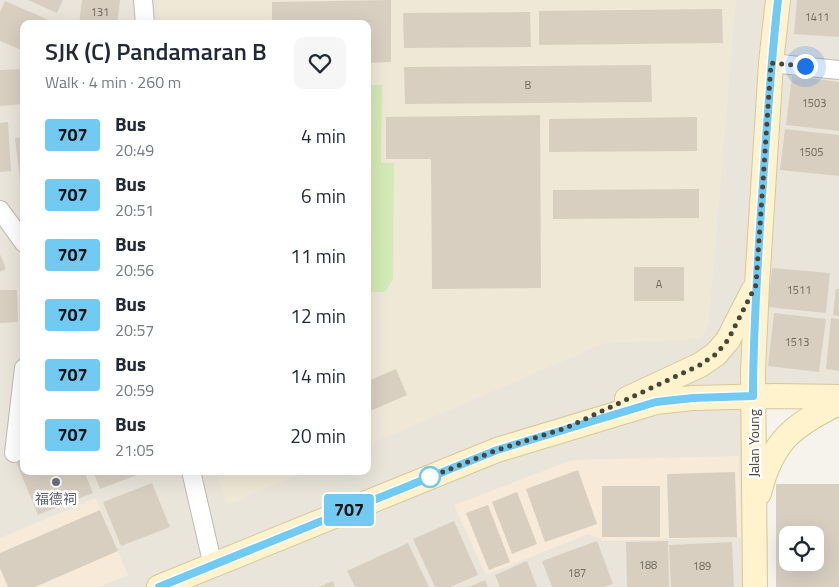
<!DOCTYPE html>
<meta charset="utf-8">
<style>
:root{--surface:#fff;--page:#f6f6f7;--text:#1f2937;--muted:#747a83}
body{margin:0;font-family:"Titillium Web","Noto Sans SC",sans-serif;background:var(--page);color:var(--text);height:100vh;display:flex;flex-direction:column;font-size:19px;white-space:nowrap}
*{box-sizing:border-box;margin:0}
p{font-size:16px;color:var(--muted)}
.icon{flex:none;width:28px;height:28px;fill:none;stroke:currentColor;stroke-width:2;stroke-linecap:round;stroke-linejoin:round}
.map{position:relative;flex:1;overflow:hidden}
.drawer{position:absolute;left:20px;top:20px;width:351px;height:455px;display:flex;flex-direction:column;background:var(--surface);border-radius:10px;box-shadow:0 5px 20px #0002}
.drawer>*{flex:none}
.badge{padding:0 10px;border-radius:4px;font-size:18px;line-height:32px}
.controls{position:absolute;left:779px;top:526px;display:grid;gap:10px}
.controls a{display:grid;place-items:center;width:45px;height:45px;border-radius:10px;background:var(--surface);box-shadow:0 5px 20px #0002;font-size:25px}
.you{position:absolute;width:25px;height:25px;margin:-12px;border:4px solid #fff;border-radius:50%;background:#1a73e8;box-shadow:0 0 0 8px #1a73e833}
.map>.badge{position:absolute;translate:-50% -50%;box-shadow:0 0 0 2px #fff}
.round{display:grid;place-items:center;flex:none;width:52px;height:52px;border-radius:10px;background:var(--page)}
.summary{display:flex;align-items:center;justify-content:space-between;height:85px;padding:0 25px}
h1{font-size:24px;font-weight:600;line-height:38px}
ul{padding:0;list-style:none}
li{display:flex;align-items:center;gap:15px;height:60px;padding:0 25px}
li div{flex:1}
li b{display:block;font-size:19px}
li em{font-style:normal}
li .badge{min-width:55px;font-weight:700;text-align:center}
.map>svg:first-child{display:block}
.residential{fill:#eae5da;fill-rule:evenodd}
.commercial{fill:#f7ead8}
.education{fill:#efe8d6}
.green{fill:#d2eab5}
.building{fill:#d8cfc1;fill-rule:evenodd}
.lines{fill:none;stroke-linecap:round;stroke-linejoin:round}
.street-casing{stroke:#c2bbae;stroke-width:20}
.secondary-casing{stroke:#d6c79b;stroke-width:26}
.street{stroke:#fff;stroke-width:18}
.secondary{stroke:#fff3cd;stroke-width:24}
.line-casing{stroke:#fff;stroke-width:11}
.line{stroke:#71caf2;stroke-width:8}
.walk{stroke:#4b4439;stroke-width:5;stroke-dasharray:0 9}
.stop-dot{fill:#fff;stroke:#71caf2;stroke-width:2.5}
.worship-dot{fill:#6b7280;stroke:#fff;stroke-width:2}
.labels{text-anchor:middle;dominant-baseline:central;stroke-width:5;stroke-linejoin:round;paint-order:stroke}
.number-label{font-size:11px;fill:#6e675b}
.street-label{font-size:14px;fill:#4b4439;stroke:#fff}
.worship-label{font-size:14px;fill:#5b616d;stroke:#fff}
</style>
<div class="map">
<svg width="839" height="587" viewBox="0 0 839 587">
<rect width="100%" height="100%" fill="#f6f3ec"/>
<path class="residential" d="M0 0H839V396H755L758 587H0ZM24 24H368V471H24Z"/>
<g class="commercial">
<path d="M739 456 742 537 604 541 588 534 486 575 454 505 572 460Z"/>
<path d="M96 498 128 575 99 587H0V538Z"/>
</g>
<g class="education">
<path d="M157 0H736L709 322 701 339 605 343 368 445V24H159Z"/>
<path d="M216 471H306L227 505Z"/>
</g>
<path class="green" d="M368 85H382L381 163H394L393 279 385 292H368Z"/>
<g class="building">
<path d="M28 0H63L57 13Z"/>
<path d="M82 0H120L117 24H79Z"/>
<path d="M391 0V62L368 63V24H272V2Z"/>
<path d="M797 0H839V37L794 34Z"/>
<path d="M5 1 58 24H24V51L0 41V12Z"/>
<path d="M722 9 723 43 539 45V11Z"/>
<path d="M530 12 531 47 404 48 403 13Z"/>
<path d="M651 65 652 102 405 104 404 67Z"/>
<path d="M24 69V104L0 106V70Z"/>
<path d="M792 76 839 82V131L786 125Z"/>
<path d="M540 115 541 288 432 289 431 159H386V117Z"/>
<path d="M697 117V151L549 152V119Z"/>
<path d="M8 122 11 171 0 172V123Z"/>
<path d="M785 129 839 135V176L780 170Z"/>
<path d="M24 137V182H20L15 138Z"/>
<path d="M699 189V218L553 219V190Z"/>
<path d="M0 254 6 269 0 272Z"/>
<rect x="634" y="267" width="50" height="34"/>
<path d="M772 268 830 273 826 313 768 307Z"/>
<path d="M836 289H839V316L833 315Z"/>
<path d="M0 290H17L18 322 0 323Z"/>
<path d="M774 313 826 319 819 372 768 366Z"/>
<path d="M831 318 839 319V371L826 369Z"/>
<path d="M396 369 407 395 368 412V381Z"/>
<path d="M24 459V471H84L93 493 38 515 16 462Z"/>
<path d="M578 470 597 524 545 542 526 489Z"/>
<path d="M93 471H147L100 489Z"/>
<path d="M735 472 737 537 669 538 667 474Z"/>
<path d="M152 483 170 527 121 546 103 502Z"/>
<path d="M776 484H839V587H776ZM788 535H815V562H788Z"/>
<rect x="602" y="486" width="58" height="51"/>
<path d="M517 492 537 544 512 554 492 502Z"/>
<path d="M488 505 510 562 489 570 466 513Z"/>
<path d="M100 510 118 551 35 587H8L0 568V553Z"/>
<path d="M454 521 478 575 450 587H435L413 539Z"/>
<path d="M597 541 613 584 605 587H552L542 561Z"/>
<path d="M668 541 669 587H627L626 542Z"/>
<path d="M732 542 734 587H671L669 545Z"/>
<path d="M408 543 429 587H355L347 571Z"/>
<path d="M527 561 537 587H500L495 575Z"/>
<path d="M485 580 488 587H469Z"/>
<path d="M333 581 335 587H319Z"/>
</g>
<g class="lines">
<g class="street-casing">
<g id="street">
<path d="M143 0 145 24"/>
<path d="M771 63 839 70"/>
<path d="M0 210 24 243"/>
<path d="M14 453 24 368"/>
<path d="M191 471 213 566"/>
</g>
</g>
<g class="secondary-casing">
<g id="secondary">
<path d="M627 399 700 365 716 354 728 340 753 291"/>
<path d="M759 493C772 441 793 425 839 403"/>
<path d="M159 587 497 450 656 402 693 398 776 396 839 397"/>
<path d="M755 587 753 371 757 285 771 63 778 0"/>
</g>
</g>
<use href="#street" class="street"/>
<use href="#secondary" class="secondary"/>
</g>
<g class="lines">
<g class="line-casing">
<path id="line" d="M159 587 497 450 656 402 693 398 753 396C753 335 757 273 761 211 766 141 770 70 778 0"/>
</g>
<use href="#line" class="line"/>
<path class="walk" d="M430 477 428 478 497 450 566 428 700 365 716 354 728 340 756 285 771 63 805 66"/>
</g>
<circle class="stop-dot" cx="430" cy="477" r="10"/>
<circle class="worship-dot" cx="56" cy="482" r="5"/>
<g class="labels">
<g class="number-label">
<text x="100" y="12">131</text>
<text x="817" y="17">1411</text>
<text x="528" y="85">B</text>
<text x="814" y="103">1503</text>
<text x="811" y="152">1505</text>
<text x="659" y="284">A</text>
<text x="799" y="290">1511</text>
<text x="797" y="342">1513</text>
<text x="648" y="565">188</text>
<text x="702" y="566">189</text>
<text x="577" y="573">187</text>
</g>
<g class="street-label">
<text transform="translate(753 443) rotate(-90)">Jalan Young</text>
</g>
<g class="worship-label">
<text x="56" y="498">福德祠</text>
</g>
</g>
</svg>
<div class="controls">
<a><svg class="icon" aria-label="locate" viewBox="0 0 24 24"><circle cx="12" cy="12" r="6"/><path d="M12 2v4M12 18v4M2 12h4M18 12h4"/></svg></a>
</div>
<div class="you" style="left:805px;top:66px"></div>
<b class="badge" style="left:349px;top:510px;background:#71caf2;color:#111">707</b>
<section class="drawer">
<div class="summary"><div><h1>SJK (C) Pandamaran B</h1><p>Walk · 4 min · 260 m</p></div><a class="round"><svg class="icon" aria-label="heart" viewBox="0 0 24 24"><path d="M12 20l-8-8c-3-5 5-10 8-4 3-6 11-1 8 4z"/></svg></a></div>
<ul>
<li><span class="badge" style="background:#71caf2;color:#111">707</span><div><b>Bus</b><p>20:49</p></div><em>4 min</em></li>
<li><span class="badge" style="background:#71caf2;color:#111">707</span><div><b>Bus</b><p>20:51</p></div><em>6 min</em></li>
<li><span class="badge" style="background:#71caf2;color:#111">707</span><div><b>Bus</b><p>20:56</p></div><em>11 min</em></li>
<li><span class="badge" style="background:#71caf2;color:#111">707</span><div><b>Bus</b><p>20:57</p></div><em>12 min</em></li>
<li><span class="badge" style="background:#71caf2;color:#111">707</span><div><b>Bus</b><p>20:59</p></div><em>14 min</em></li>
<li><span class="badge" style="background:#71caf2;color:#111">707</span><div><b>Bus</b><p>21:05</p></div><em>20 min</em></li>
</ul>
</section>
</div>
